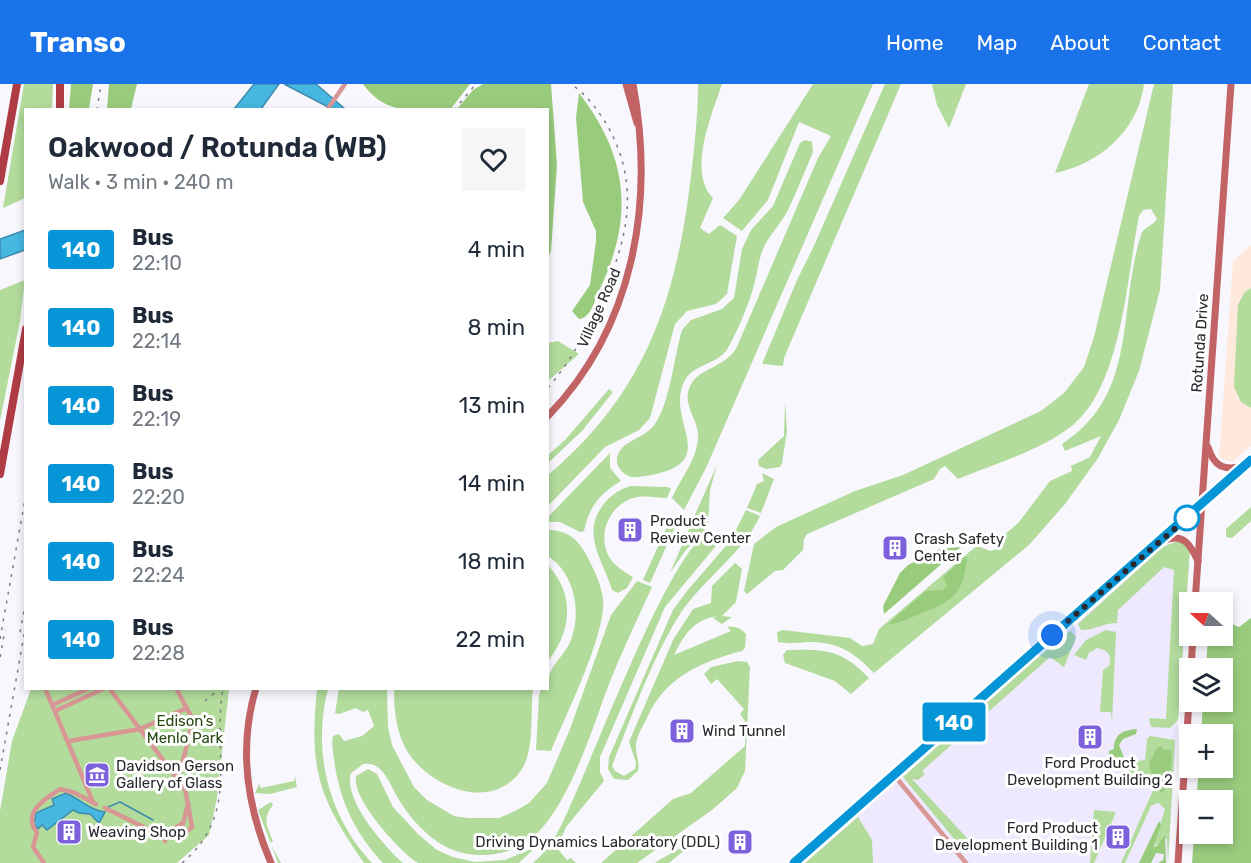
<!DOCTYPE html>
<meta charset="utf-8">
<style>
:root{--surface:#fff;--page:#f6f6f7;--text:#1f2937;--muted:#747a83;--accent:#1a73e8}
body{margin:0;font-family:Rubik,sans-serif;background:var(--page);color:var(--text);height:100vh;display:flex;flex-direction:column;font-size:22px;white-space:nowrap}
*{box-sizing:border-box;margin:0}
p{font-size:20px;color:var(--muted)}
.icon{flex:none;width:33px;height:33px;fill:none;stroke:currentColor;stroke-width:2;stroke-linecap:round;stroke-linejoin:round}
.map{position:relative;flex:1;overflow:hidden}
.panel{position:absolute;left:24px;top:24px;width:525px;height:582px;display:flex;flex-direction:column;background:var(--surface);border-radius:0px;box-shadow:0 3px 9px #0003}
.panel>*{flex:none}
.badge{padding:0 12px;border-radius:4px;font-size:21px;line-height:39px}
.needle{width:39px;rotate:291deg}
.buttons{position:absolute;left:1179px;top:508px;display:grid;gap:12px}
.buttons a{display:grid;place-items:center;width:54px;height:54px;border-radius:0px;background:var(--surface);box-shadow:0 3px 9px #0003;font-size:30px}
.you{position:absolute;width:30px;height:30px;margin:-15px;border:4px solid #fff;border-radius:50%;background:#1a73e8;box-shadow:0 0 0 9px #1a73e833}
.map>.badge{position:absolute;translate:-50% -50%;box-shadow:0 0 0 3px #fff}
.round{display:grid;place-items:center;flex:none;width:63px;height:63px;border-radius:0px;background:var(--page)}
.head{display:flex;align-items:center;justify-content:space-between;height:102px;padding:0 24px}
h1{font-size:28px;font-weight:600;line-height:45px}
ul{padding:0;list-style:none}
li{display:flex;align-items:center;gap:18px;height:78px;padding:0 24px}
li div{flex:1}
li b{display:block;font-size:22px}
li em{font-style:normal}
li .badge{min-width:66px;font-weight:700;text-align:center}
header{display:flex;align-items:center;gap:36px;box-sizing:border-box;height:84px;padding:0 30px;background:var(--accent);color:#fff}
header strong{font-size:28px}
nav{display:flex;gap:33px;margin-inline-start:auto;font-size:21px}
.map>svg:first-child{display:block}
.built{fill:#eee9fe}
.education{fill:#ffe9dc}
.green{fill:#b2db9c;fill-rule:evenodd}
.forest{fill:#99cb7d}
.water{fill:#45b7e0;stroke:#3d8cab;stroke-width:1.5}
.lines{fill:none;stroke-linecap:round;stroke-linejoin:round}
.stream{stroke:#3d8cab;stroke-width:1.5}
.street{stroke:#d89695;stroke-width:4.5}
.secondary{stroke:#c26466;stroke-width:7}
.primary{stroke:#af3c45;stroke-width:8}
.rail{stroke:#7e7c83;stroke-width:1.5;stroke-dasharray:3 6;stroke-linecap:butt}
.line-casing{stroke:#fff;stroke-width:14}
.line{stroke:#0696d7;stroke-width:9}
.walk{stroke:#2a282f;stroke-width:6;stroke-dasharray:0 10.8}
.stop-dot{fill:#fff;stroke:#0696d7;stroke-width:3}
.labels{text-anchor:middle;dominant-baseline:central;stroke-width:6;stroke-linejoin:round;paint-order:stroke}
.street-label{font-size:15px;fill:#2a282f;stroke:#fff}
.poi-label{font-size:15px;fill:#2a282f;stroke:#fff;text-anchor:start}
.park-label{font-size:15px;fill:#284812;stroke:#fff}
</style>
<header>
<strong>Transo</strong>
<nav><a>Home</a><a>Map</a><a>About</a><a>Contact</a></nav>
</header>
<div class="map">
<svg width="1251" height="779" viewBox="0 0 1251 779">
<rect width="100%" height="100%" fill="#f9f7fe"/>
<path class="built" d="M1167 459 1190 465 1168 779H805Z"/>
<path class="education" d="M1251 161V362L1232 378 1219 374 1233 177Z"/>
<g class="green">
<path d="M24 0H53L52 25 26 26 25 114 3 124Z"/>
<path d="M698 0H722C712 30 687 88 713 114L700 144 709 150 720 141 737 152 727 210 716 220 687 227 675 240 650 334 639 346 605 363 548 422V391C643 311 675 220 690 100 694 67 698 33 698 0Z"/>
<path d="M813 0H873L706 384 684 426 672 414C681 394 696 377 698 355 700 336 681 322 690 302 699 284 723 284 736 265L818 74 831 52 799 38 768 116 742 147 723 134 739 116Z"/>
<path d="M885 0H901L784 274 783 282 762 280 797 196 813 164Z"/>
<path d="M932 0H966L949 44 937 21Z"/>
<path d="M1089 0H1144C1138 47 1099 80 1055 89Z"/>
<path d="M1154 0H1173L1160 206 1139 287 1119 336 1098 374 1065 420 1029 461 874 589C854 568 837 557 807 558 797 559 787 560 778 558L777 548 783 546 850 554 862 562 873 560 879 545 974 464 978 462 990 467 1000 464 1002 453 1019 438 1050 397 1072 387 1071 382 1090 373 1101 352 1065 367 1062 360C1139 310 1117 227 1141 151 1143 143 1153 142 1157 135L1151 125 1143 126 1139 132C1127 192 1122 299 1074 340 1045 365 994 380 958 395L945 382 940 385 934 395 807 450 804 455 803 466 783 486 775 487 747 510 744 507 754 460 776 443 855 407 903 391 1041 327 1064 309 1084 283 1094 253Z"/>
<path d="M805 56 812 58 813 68C805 87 797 107 788 126 781 140 769 151 763 165 758 177 757 192 753 205 747 224 738 246 728 264 718 281 695 279 685 296 662 337 730 382 638 393 628 394 622 390 617 380 615 356 643 357 655 340 670 318 674 273 682 246L691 236 722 225 734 214 742 165 751 146 773 122 800 59Z"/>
<path d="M25 196 20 237 0 337V206Z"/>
<path d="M1251 204V324L1241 318 1234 303 1238 221 1244 209Z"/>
<path d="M558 257 579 270 548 297V259Z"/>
<path d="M609 305 613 308 582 347 548 379V371L565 356Z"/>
<path d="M785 318 787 347 782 379 780 383 766 385 759 382 758 376 784 352Z"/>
<path d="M610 369V384L621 397C600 409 589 423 584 447L580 448 560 438H548V433Z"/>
<path d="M717 381 710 406 708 439 694 433Z"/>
<path d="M762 389 774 395 761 429 747 424 757 400 764 397Z"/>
<path d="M630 402 668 403 671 405 667 414C655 414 643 410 630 415 609 424 598 449 608 471 613 481 623 487 633 493L627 504 618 509 612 506C604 478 582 452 601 424 608 413 618 406 630 402Z"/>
<path d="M1251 423V437L1232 454 1226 453V445Z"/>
<path d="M746 426 760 432C743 469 705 494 682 527 654 569 631 634 612 682L615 687 624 692 635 685 636 679 629 658 673 556 693 525 711 519 712 502 735 479 742 485 736 518 722 532 732 533 722 540 713 534 717 532C693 536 684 551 674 571L731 547 727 543C735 542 741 544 746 550L745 564 742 567C701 578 665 593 647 634 643 642 637 651 636 660 635 669 640 677 638 687L628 696 614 695 608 685 609 673 673 526 687 507 731 456Z"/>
<path d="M673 434H679L650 499 643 496 669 438Z"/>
<path d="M692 438 707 444 685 467 670 489Z"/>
<path d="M548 446C567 446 578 455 587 472 594 486 601 499 603 515 607 548 565 633 551 667L536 666 539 611 541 605 548 604C548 579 562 577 571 556 582 527 574 489 548 472Z"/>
<path d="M713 448 718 456 715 463 665 523 600 673V688L604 697 566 743 557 764 567 776 571 774 576 779H533C542 771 550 762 556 751 581 710 673 449 713 448Z"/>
<path d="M1180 456 1190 465 1178 636 1170 644 1151 643 1149 634 1166 635 1174 486 1164 483 1118 526 1117 539C1104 539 1092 547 1081 546L1078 540 1163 463Z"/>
<path d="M548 481C575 511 572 546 548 577Z"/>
<path d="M637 497 652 503C635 540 617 578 603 616 589 656 565 726 533 753 519 765 501 771 482 771 445 772 418 746 399 716 393 706 388 692 380 685 375 680 370 679 363 680L351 689C343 716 384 762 403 779H383C355 749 339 716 334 675 333 667 331 659 333 652L339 650 344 657 362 652 374 642 368 626 363 628 356 624 339 630 335 629 339 605H387L388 643 392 661 414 703 427 716 454 732 468 734H499L515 727 529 719 547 699 570 645 611 531Z"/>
<path d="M1106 546 1116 548 1112 639 1111 628H1100L1103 586 1109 582C1113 572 1107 565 1097 564L1089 569 1086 576 1074 571 1086 556Z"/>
<path d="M1071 547 1076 553 1064 583 1050 573 922 687 925 690 918 696 912 695 968 755 955 756 903 693 1060 554Z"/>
<path d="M787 566C825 565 841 565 869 594L851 610 835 597 785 579 783 571Z"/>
<path d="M738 577 747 578 750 583 745 687 737 704 712 726 637 779H601L673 715 691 709 745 662 746 639 740 630 744 625 717 595 711 600 704 590 711 583Z"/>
<path d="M31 605H229L217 714 209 751 177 779H0V727L12 657Z"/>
<path d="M317 605H328C312 667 328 732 372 779H364C318 713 309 685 317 605Z"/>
<path d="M394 605H533C530 629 535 664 522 685 493 730 429 703 407 667 396 648 394 626 394 605Z"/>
<path d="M1150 652 1175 656 1168 779 1167 754 1153 763 1165 725 1158 719 1151 722 1125 779H1121L1154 704 1128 687 1132 678 1145 676 1147 655ZM1163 665 1171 666 1172 671 1168 682 1170 694 1166 701 1158 699V694L1151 690C1151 676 1148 672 1163 665Z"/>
<path d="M368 685 377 690 393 723 418 750 437 766 453 773 475 778 505 776 529 766 545 754 519 779H418C399 767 351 714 356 692Z"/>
<path d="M295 692 297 703 270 710 255 709 259 700 261 704 294 697Z"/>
<path d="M271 718 273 721C262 735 267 742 273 757L270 759 281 779H278L258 726Z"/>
<path d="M1094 726 1116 728 1094 779H1090Z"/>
<path d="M858 733 872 756 873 779H805Z"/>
<path d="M702 752 669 779H655L661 775Z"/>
</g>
<g class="forest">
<path d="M71 0H93L89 25H69Z"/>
<path d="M109 0H137L131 25H107Z"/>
<path d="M363 0H470L450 26C415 26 386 32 363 0Z"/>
<path d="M483 0H551L557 81 551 167 548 174V26L457 25 473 6Z"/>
<path d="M579 9C629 74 634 134 599 207 594 217 591 234 579 235L572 227 590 201 596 157V147L583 118 576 34Z"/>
<path d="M961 463 884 530 883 522 900 489 908 481 939 465Z"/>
<path d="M967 472C964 508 955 516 922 529 910 534 900 539 887 541L926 507 943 506 947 501 943 493Z"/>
<path d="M1251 534V779H1192L1194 750H1222V717H1196L1199 684H1222V651H1201L1203 618H1222V585H1206L1208 552H1222L1223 536 1239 543Z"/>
<path d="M1137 645 1136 650 1123 655 1119 661 1125 676 1122 684 1108 679 1109 667 1114 665C1114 650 1123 646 1137 645Z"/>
<path d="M1161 662 1163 665 1171 666 1172 671C1170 684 1172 698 1162 709L1156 705 1158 694 1151 689 1149 679 1157 664Z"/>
<path d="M1159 737 1161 741 1153 763 1157 762 1165 751 1166 779H1158L1163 776 1164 770 1156 769 1151 779H1139Z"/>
</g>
<g class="water">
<path d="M254 0H279L261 25H234Z"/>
<path d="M284 0H316L345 25H332Z"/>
<path d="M25 146V166L0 175V155Z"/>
<path d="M66 709C80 715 89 726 105 728L99 739 90 730 79 729 73 726 47 746 42 741 38 745 34 740 36 729 54 721 52 715Z"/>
</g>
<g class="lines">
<path class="stream" d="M106 724 120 718 153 736"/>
<g class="street">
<path d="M327 26 345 0"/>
<path d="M45 604 93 718"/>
<path d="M109 604 185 705 188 720 182 743 187 747 192 743 188 720"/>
<path d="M176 604 193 636 178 697"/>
<path d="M52 621 90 604"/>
<path d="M55 627 105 604"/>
<path d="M69 657 140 645 187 624"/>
<path d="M894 691 966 779"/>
<path d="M105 724 160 751 169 748 183 739"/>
<path d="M160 751 164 753 165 757"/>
<path d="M44 779 33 763 37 749C22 728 44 716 60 705L75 709 96 720"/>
</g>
<g class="secondary">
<path d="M626 0 637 39"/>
<path d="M548 332C634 243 655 119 633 0"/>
<path d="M1208 363C1214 383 1224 387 1244 382"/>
<path d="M1163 457C1183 448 1190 460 1198 477"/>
<path d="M1195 519 1231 0"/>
<path d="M1191 585 1193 552"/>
<path d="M256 604C238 664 247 723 271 779"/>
<path d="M794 779 1251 376"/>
<path d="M1178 779 1190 603"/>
</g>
<g class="primary">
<path d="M60 26V0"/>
<path d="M0 97 17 0"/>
<path d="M0 390 26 245"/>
</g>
<g class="rail">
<path d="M97 26 101 0"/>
<path d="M454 26 476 0"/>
<path d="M548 304C570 278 584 252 598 222 626 161 643 104 607 41 598 26 586 10 571 0"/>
<path d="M20 548 26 516"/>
<path d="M0 555 26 410"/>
<path d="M0 573 5 546"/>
<path d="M205 617 220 604"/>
<path d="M0 686 26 540"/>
<path d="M182 779C241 729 212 671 223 604"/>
</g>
</g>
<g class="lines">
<g class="line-casing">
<path id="line" d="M794 779 1251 376"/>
</g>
<use href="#line" class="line"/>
<path class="walk" d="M1052 551 1187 434"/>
</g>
<defs>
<g id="building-square" transform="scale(1.35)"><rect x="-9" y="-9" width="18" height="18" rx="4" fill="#7d60db" stroke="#fff"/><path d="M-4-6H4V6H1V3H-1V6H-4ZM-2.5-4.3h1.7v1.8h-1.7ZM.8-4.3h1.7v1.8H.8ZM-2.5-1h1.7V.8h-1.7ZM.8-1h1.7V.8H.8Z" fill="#fff"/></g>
<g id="museum-square" transform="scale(1.35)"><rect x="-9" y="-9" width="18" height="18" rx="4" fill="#7d60db" stroke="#fff"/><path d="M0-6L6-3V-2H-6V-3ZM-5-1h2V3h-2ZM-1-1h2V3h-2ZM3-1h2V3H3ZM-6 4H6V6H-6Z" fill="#fff"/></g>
</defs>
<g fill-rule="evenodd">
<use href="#building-square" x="630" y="446"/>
<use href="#building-square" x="895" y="464"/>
<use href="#building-square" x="682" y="647"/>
<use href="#building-square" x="1090" y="653"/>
<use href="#museum-square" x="97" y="691"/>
<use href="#building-square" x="69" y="748"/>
<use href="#building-square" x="1118" y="753"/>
<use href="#building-square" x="740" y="758"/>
</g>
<circle class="stop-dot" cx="1187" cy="434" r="12"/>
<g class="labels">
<g class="street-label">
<text transform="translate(599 224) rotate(-66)">Village Road</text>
<text transform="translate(1200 259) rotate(-86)">Rotunda Drive</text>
</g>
<g class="poi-label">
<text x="650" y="437">Product<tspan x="650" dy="17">Review Center</tspan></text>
<text x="914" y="455">Crash Safety<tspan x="914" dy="17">Center</tspan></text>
<text x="702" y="647">Wind Tunnel</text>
<text x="1090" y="679" text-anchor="middle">Ford Product<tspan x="1090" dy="17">Development Building 2</tspan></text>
<text x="116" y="682">Davidson Gerson<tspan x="116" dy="17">Gallery of Glass</tspan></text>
<text x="1098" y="744" text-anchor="end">Ford Product<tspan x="1098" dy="17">Development Building 1</tspan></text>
<text x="88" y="748">Weaving Shop</text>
<text x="720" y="758" text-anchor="end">Driving Dynamics Laboratory (DDL)</text>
</g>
<g class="park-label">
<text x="185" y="637">Edison's<tspan x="185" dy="17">Menlo Park</tspan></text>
</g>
</g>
</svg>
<div class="buttons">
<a><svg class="needle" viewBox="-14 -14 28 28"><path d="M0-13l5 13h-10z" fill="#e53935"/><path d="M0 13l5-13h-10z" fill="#747a83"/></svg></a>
<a><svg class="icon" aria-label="layers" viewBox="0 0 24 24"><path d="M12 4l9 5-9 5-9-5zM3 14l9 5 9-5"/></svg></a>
<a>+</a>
<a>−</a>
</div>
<div class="you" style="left:1052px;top:551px"></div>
<b class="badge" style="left:954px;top:638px;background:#0696d7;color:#fff">140</b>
<section class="panel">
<div class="head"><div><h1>Oakwood / Rotunda (WB)</h1><p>Walk · 3 min · 240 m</p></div><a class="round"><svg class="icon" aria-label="heart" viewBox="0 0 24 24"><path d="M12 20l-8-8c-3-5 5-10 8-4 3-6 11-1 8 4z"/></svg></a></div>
<ul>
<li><span class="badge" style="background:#0696d7;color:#fff">140</span><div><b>Bus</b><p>22:10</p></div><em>4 min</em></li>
<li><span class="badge" style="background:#0696d7;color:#fff">140</span><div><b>Bus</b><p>22:14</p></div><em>8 min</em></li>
<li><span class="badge" style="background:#0696d7;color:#fff">140</span><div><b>Bus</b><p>22:19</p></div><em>13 min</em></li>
<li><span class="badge" style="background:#0696d7;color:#fff">140</span><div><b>Bus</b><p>22:20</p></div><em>14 min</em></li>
<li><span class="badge" style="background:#0696d7;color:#fff">140</span><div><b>Bus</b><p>22:24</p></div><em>18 min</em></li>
<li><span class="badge" style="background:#0696d7;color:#fff">140</span><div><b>Bus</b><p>22:28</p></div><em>22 min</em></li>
</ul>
</section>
</div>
